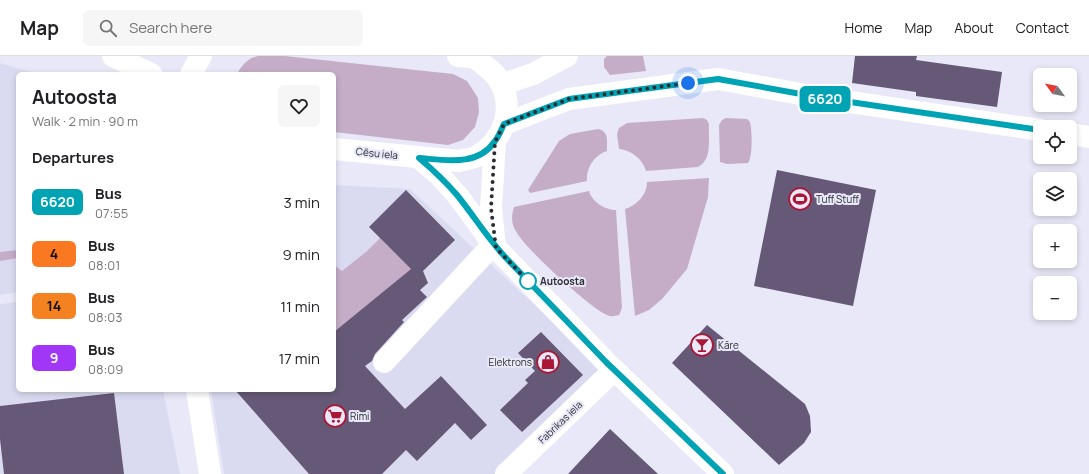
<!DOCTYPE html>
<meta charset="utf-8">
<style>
:root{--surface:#fff;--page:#f6f6f6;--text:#202124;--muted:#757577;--line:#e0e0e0}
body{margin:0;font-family:Manrope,sans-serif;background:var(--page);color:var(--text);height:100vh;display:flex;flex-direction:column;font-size:15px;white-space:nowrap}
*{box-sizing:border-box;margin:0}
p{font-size:13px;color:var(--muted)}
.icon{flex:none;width:22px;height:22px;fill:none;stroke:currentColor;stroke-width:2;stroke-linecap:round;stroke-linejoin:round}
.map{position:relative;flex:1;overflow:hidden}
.side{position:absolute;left:16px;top:16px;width:320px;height:320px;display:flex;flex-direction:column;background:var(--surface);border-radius:6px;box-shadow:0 2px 6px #0003}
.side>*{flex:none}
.badge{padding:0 8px;border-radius:6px;font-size:14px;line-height:26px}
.needle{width:26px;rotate:302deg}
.controls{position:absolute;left:1033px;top:12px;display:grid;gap:8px}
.controls a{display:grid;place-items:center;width:44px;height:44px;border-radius:6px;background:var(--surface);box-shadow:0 2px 6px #0003;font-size:20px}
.you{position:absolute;width:20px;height:20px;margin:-10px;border:3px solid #fff;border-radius:50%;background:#1a73e8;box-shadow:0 0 0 6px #1a73e833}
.map>.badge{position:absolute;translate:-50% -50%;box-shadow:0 0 0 2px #fff}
h2{padding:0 16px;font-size:15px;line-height:36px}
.round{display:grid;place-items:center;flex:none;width:42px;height:42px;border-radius:6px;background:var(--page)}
.head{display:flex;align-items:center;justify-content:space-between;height:68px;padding:0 16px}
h1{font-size:19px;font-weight:700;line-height:30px}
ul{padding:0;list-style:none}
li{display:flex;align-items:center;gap:12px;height:52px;padding:0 16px}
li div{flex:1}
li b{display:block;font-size:15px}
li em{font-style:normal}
li .badge{min-width:44px;font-weight:700;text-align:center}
header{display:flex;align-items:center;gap:24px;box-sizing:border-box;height:56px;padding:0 20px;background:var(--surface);border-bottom:1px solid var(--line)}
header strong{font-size:19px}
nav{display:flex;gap:22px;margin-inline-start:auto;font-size:14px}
.search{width:280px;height:36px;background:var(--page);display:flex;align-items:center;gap:10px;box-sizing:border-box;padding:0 14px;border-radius:6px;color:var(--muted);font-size:15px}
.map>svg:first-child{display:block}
.built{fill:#dadbf1}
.green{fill:#c5adc8}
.building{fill:#665977}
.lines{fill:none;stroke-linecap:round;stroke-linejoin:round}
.minor{stroke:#fff;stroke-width:22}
.tertiary{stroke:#fff;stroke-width:22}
.secondary{stroke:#fff;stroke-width:22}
.primary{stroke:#fff;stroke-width:22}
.line-casing{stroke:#fff;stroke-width:9}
.line{stroke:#00a3b4;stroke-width:6}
.walk{stroke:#2c2c32;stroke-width:4;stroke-dasharray:0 7.2}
.stop-dot{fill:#fff;stroke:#00a3b4;stroke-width:2}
.labels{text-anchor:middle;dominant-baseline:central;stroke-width:4;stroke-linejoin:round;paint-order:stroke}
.street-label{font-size:10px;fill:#2c2c32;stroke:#e8e8f8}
.poi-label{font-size:10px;fill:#2c2c32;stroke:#e8e8f8;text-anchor:start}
.stop-label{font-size:10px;font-weight:bold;fill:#2c2c32;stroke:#e8e8f8;text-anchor:start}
</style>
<header>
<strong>Map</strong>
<div class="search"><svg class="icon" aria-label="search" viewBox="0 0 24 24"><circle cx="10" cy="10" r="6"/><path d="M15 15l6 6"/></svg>Search here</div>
<nav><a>Home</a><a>Map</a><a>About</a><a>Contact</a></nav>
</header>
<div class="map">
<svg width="1089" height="418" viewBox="0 0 1089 418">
<rect width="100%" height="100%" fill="#e8e8f8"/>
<g class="built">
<path d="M0 7 26 15 49 18H18V236L0 239Z"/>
<path d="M334 129 410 133 613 322 509 418H224L211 334H334Z"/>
<path d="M18 246V334H163L180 418H0V248Z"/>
</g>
<g class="green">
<path d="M258 0H285L453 18 467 25 478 42 479 56 475 71 463 84 448 89 334 76V18H237C242 9 248 2 258 0Z"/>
<path d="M607 0H643L646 15 610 19 604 11V3Z"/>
<path d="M703 62 707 64 709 68C708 83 713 103 698 111L646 115C643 103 631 94 619 93L617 78 619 72 627 67Z"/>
<path d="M726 62 747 63 750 66C752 74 753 100 748 107L727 108 720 106 719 69 722 64Z"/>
<path d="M598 73C609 75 607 85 607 95 595 99 586 111 587 125L530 137 528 134 559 85 570 78Z"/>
<path d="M709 122 708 141 687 213 662 243 649 254 635 260 625 153C637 149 647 139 647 126Z"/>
<path d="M589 135C592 146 605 154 616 154L622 252 619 259C615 260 611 261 607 259 591 253 525 192 517 177 511 168 511 161 514 151Z"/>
<path d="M380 182 411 213 334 277V209L342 215 366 196Z"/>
<path d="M18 194V202L0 205V196Z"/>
</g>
<g class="building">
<path d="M855 0H917L916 4 1002 16 997 51 916 40V36L852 27Z"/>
<path d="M777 114 876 134 853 250 754 230Z"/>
<path d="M406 134 455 184 423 215 428 227 420 234 427 241 402 264 404 266 375 298 372 305 365 310 405 353 441 320 487 369 471 384 455 367 417 405 406 394 382 418H309L235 334H334V276L411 213 369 171Z"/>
<path d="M707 269 805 348 810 360 811 376 804 387 779 409 672 307Z"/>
<path d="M541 276 583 319 522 376 500 354 528 327 525 324 535 315 518 297Z"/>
<path d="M114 337 124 418H4L0 383V350Z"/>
<path d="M610 373 658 418H568Z"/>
</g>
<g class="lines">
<g class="minor">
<path d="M384 306 486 196"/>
<path d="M506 418 614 314"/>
</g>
<g class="tertiary">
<path d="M495 86 491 152 495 191"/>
<path d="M419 102 440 120 458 140 496 192 606 306 723 418"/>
</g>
<g class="secondary">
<path d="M503 28 533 18 567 0"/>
<path d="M504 68 569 43 718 23 823 42 1040 74"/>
<path d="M1070 78 1089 81"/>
</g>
<g class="primary">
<path d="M113 0 151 18"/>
<path d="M191 18 201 0"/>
<path d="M334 93 459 105C465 103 474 103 479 99 513 78 517 31 484 9 481 6 477 3 474 2 469 0 463 1 458 0"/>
<path d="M197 334 210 418"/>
</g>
</g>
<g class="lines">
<g class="line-casing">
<path id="line" d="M723 418 606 306 507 203C488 183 474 160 457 139 445 125 432 113 419 102 445 104 478 111 495 85 499 80 501 74 504 68L569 43 718 23 823 42 1040 74"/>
</g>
<use href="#line" class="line"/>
<path class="walk" d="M528 225 529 226 496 192 491 152 495 86 504 68 569 43 688 27"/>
</g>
<defs>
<g id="stadium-ring" transform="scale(1.15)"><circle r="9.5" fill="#e8e8f8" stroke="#ab1634" stroke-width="1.5"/><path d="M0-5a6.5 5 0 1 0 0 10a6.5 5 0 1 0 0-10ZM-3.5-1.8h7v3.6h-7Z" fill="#ab1634"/></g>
<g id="bar-ring" transform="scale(1.15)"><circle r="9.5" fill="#e8e8f8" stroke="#ab1634" stroke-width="1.5"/><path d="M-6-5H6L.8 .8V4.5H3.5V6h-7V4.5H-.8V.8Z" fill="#ab1634"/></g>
<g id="shop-ring" transform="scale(1.15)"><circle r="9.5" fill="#e8e8f8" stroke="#ab1634" stroke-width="1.5"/><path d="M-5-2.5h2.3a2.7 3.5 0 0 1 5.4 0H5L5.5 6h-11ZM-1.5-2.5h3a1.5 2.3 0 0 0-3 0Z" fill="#ab1634"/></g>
<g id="supermarket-ring" transform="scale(1.15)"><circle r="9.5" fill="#e8e8f8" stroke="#ab1634" stroke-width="1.5"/><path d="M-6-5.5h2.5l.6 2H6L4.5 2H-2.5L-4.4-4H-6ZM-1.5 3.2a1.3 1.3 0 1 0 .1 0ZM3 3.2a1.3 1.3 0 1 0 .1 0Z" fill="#ab1634"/></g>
</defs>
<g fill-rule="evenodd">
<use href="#stadium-ring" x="800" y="143"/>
<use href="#bar-ring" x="702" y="289"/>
<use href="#shop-ring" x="548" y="306"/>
<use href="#supermarket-ring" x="335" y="360"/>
</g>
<circle class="stop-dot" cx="528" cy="225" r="8"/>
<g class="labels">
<g class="street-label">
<text transform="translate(377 97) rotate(6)">Cēsu iela</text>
<text transform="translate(560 366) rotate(-44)">Fabrikas iela</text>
</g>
<g class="poi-label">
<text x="816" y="143">Tuff Stuff</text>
<text x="718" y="289">Kāre</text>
<text x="532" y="306" text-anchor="end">Elektrons</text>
<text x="350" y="360">Rimi</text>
</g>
<g class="stop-label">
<text x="540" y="225">Autoosta</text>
</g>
</g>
</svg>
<div class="controls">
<a><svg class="needle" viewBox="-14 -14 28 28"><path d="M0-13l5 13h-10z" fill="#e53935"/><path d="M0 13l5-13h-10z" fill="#757577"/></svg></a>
<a><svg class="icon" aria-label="locate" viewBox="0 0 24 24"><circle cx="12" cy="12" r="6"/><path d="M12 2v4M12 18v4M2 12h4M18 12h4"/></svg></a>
<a><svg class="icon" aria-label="layers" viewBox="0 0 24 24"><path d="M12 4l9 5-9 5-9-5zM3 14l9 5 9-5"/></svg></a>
<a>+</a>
<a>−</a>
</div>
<div class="you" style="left:688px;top:27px"></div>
<b class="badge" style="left:825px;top:43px;background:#00a3b4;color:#fff">6620</b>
<section class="side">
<div class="head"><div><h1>Autoosta</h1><p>Walk · 2 min · 90 m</p></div><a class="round"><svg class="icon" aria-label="heart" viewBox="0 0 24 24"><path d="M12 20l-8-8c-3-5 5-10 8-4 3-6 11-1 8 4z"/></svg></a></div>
<h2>Departures</h2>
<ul>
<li><span class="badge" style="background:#00a3b4;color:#fff">6620</span><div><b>Bus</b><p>07:55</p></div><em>3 min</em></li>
<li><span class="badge" style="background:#fb7822;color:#111">4</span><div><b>Bus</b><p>08:01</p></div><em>9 min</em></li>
<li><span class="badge" style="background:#f58220;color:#111">14</span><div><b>Bus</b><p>08:03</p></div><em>11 min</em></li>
<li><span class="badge" style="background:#a236f6;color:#fff">9</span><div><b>Bus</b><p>08:09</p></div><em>17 min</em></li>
</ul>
</section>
</div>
